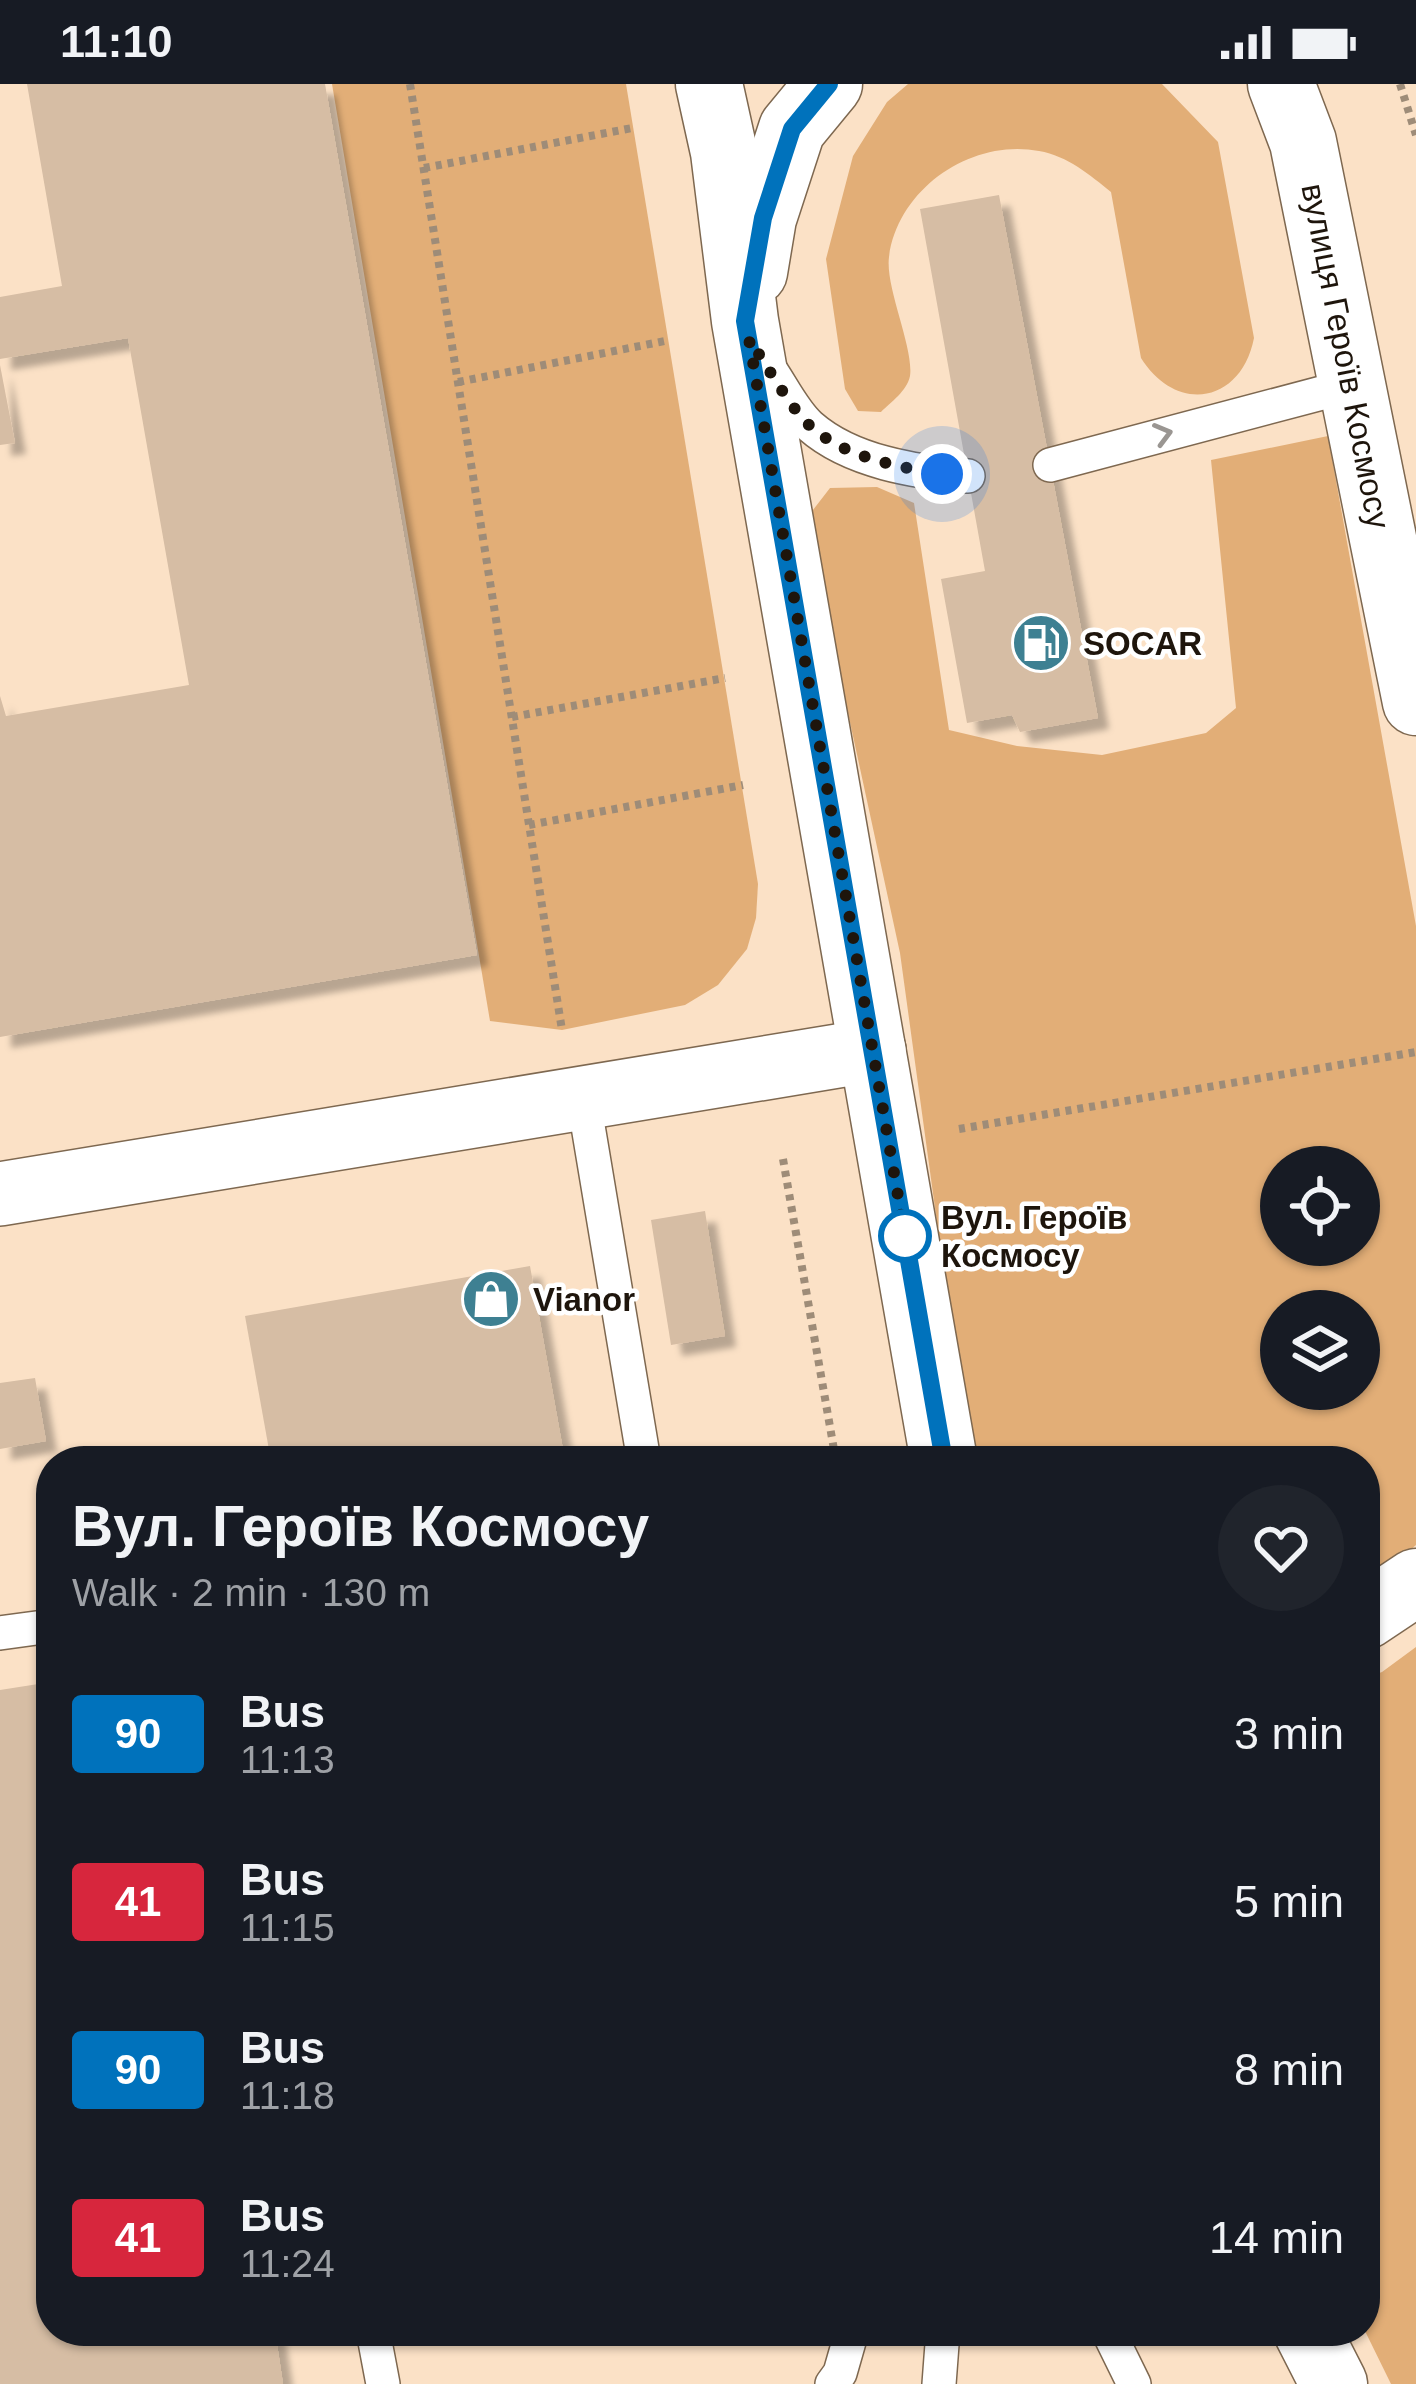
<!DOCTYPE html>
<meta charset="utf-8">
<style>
:root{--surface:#171b24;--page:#20242c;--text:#f1f3f6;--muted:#9ea1a6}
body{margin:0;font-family:Arial,sans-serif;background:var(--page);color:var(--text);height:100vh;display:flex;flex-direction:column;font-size:45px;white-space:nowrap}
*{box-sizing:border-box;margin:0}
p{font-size:39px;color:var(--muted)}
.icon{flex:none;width:66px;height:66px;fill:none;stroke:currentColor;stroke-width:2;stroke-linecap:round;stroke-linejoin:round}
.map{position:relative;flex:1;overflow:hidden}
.side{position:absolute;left:36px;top:1362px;width:1344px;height:900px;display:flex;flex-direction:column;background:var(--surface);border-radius:48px;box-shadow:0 3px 9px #0004}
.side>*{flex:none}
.badge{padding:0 24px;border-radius:9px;font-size:42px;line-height:78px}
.controls{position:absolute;left:1260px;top:1062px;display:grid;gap:24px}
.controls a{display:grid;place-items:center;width:120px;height:120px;border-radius:50%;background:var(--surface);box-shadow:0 3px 9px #0004;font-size:60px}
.you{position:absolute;width:60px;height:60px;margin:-30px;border:9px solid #fff;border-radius:50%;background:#1a73e8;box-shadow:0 0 0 18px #1a73e833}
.map>.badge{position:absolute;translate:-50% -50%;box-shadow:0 0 0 6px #fff}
.round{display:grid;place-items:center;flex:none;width:126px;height:126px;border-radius:63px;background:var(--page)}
.head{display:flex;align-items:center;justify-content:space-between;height:204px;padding:0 36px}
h1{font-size:57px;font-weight:700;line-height:90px}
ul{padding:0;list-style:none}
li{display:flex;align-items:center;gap:36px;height:168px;padding:0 36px}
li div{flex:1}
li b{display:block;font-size:45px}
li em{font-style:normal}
li .badge{min-width:132px;font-weight:700;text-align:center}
.status{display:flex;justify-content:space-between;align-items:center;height:84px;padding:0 60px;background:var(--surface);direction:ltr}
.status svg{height:33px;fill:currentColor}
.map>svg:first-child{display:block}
.green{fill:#e2ae77;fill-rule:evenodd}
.building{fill:#d6bda4;filter:url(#shadow)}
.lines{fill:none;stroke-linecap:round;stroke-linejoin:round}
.service-casing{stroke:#7e6850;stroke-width:36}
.minor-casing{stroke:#7e6850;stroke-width:66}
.secondary-casing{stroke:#7e6850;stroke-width:69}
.path{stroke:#9e8c78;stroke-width:8;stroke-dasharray:6 6;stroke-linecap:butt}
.service{stroke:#fff;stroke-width:33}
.minor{stroke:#fff;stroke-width:63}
.secondary{stroke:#fff;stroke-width:66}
.oneway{stroke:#9a9692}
.line-casing{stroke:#fff;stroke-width:27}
.line{stroke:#0072bc;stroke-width:18}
.walk{stroke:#1e150c;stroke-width:12;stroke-dasharray:0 21.6}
.stop-dot{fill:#fff;stroke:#0072bc;stroke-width:6}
.labels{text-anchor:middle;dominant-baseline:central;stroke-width:9;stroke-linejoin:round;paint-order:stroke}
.street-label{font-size:33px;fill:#1e150c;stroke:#fff}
.poi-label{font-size:33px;font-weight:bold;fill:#1e150c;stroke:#fff;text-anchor:start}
.stop-label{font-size:33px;font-weight:bold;fill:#1e150c;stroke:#fff;text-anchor:start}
</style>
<div class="status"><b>11:10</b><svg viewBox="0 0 49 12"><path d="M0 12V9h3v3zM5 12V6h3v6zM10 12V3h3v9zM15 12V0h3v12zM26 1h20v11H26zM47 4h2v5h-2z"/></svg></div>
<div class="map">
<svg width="1416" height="2300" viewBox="0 0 1416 2300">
<defs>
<filter id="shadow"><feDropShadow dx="11" dy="11" stdDeviation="3" flood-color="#0004"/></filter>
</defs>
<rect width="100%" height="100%" fill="#fbe1c6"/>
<g class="green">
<path d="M332 0H626L758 800 756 834 747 865 718 901 685 921 562 946 490 937Z"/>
<path d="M908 0H1162L1218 58 1254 254C1241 320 1176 330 1141 274L1111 108C1090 91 1068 72 1039 67 972 54 898 104 889 173 885 203 914 264 910 292 907 307 891 318 881 328L858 327 845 305 826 175 853 72 887 18Z"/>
<path d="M1328 352 1416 842V1461L1365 1505V1377H975L968 1364 900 869 806 435 830 404 877 403 914 419 949 646 1017 662 1102 671 1206 649 1236 624 1211 376ZM1281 1083H1359V1161H1281ZM1281 1227H1359V1305H1281Z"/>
<path d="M1416 1563V2300H1391L1365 2247V1594L1382 1588Z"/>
</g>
<g class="building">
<path d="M27 0H325L477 871 0 953V612L6 632 189 601 128 254 0 275V213L62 202Z"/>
<path d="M999 111 1098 634 1020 648 1012 631 967 639 941 495 985 487 920 125Z"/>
<path d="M0 281 15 359 0 361Z"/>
<path d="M705 1127 725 1252 671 1261 651 1136Z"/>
<path d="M530 1182 565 1377H271L245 1232Z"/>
<path d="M35 1294 46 1357 0 1365V1299Z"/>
<path d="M51 1598V2247H275L283 2300H0V1606Z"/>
</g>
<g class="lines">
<g class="service-casing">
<g id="service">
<path d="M767 281C781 300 793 327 810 342 851 378 916 388 968 392"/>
<path d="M1050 381 1352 301"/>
<path d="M583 1012 644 1377"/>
<path d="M0 1549 51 1542"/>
<path d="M373 2247 383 2300"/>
<path d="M1108 2247 1134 2300"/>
<path d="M832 2300 840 2289 852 2247"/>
<path d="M939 2300 943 2247"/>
</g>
</g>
<g class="minor-casing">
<path id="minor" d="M0 1110 874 966"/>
</g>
<g class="secondary-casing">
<g id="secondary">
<path d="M709 0 724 68 745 237 944 1377"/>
<path d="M1281 0 1303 58 1416 618"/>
<path d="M754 188 763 134 792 45 829 0"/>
<path d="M1365 1532 1416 1498"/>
<path d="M1307 2247 1334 2300"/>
</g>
</g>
<g class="path">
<path d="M410 0 562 946"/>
<path d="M1400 0 1416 51"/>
<path d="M424 84 632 44"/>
<path d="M458 298 665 257"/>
<path d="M512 633 725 594"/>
<path d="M529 741 743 701"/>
<path d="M959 1045 1416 968"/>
<path d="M783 1075 836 1377"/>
</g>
<use href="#service" class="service"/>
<use href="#minor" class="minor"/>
<use href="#secondary" class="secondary"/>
</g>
<defs><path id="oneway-chevron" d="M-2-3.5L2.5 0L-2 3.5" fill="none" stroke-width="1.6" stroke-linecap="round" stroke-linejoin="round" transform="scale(3)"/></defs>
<use class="oneway" href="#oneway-chevron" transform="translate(1163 350) rotate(-15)"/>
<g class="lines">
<g class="line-casing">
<path id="line" d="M829 0 792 45 763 134 745 237 944 1377"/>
</g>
<use href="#line" class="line"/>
<path class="walk" d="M905 1152 749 255C767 281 788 321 809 341 843 373 898 383 942 390"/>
</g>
<defs>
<g id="fuel-disc" transform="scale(3)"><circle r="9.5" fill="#3e8092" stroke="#fff"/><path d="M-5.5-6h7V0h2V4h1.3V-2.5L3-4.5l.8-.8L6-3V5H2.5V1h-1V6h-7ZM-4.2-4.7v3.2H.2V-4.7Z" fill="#fff"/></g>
<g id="shop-disc" transform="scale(3)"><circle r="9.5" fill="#3e8092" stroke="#fff"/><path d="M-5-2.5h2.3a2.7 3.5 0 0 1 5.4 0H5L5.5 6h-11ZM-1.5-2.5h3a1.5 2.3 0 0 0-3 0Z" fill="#fff"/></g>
</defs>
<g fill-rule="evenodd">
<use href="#fuel-disc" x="1041" y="559"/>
<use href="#shop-disc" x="491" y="1215"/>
</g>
<circle class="stop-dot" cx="905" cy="1152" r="24"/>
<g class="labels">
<g class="street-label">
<text transform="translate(1346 272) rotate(79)">вулиця Героїв Космосу</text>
</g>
<g class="poi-label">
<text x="1083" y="559">SOCAR</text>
<text x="533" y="1215">Vianor</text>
</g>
<g class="stop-label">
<text x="941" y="1133">Вул. Героїв<tspan x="941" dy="38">Космосу</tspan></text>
</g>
</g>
</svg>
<div class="controls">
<a><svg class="icon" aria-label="locate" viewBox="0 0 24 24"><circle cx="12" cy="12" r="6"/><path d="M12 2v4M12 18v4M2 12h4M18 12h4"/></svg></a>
<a><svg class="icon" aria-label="layers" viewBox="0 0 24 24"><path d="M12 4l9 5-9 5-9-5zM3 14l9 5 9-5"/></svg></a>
</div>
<div class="you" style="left:942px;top:390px"></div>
<section class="side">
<div class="head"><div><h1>Вул. Героїв Космосу</h1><p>Walk · 2 min · 130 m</p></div><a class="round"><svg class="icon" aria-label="heart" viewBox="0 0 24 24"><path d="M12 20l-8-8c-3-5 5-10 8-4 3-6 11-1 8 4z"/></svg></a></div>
<ul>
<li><span class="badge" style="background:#0072bc;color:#fff">90</span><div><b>Bus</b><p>11:13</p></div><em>3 min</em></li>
<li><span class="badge" style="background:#d7263d;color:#fff">41</span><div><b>Bus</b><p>11:15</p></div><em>5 min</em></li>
<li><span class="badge" style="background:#0072bc;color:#fff">90</span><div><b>Bus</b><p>11:18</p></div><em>8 min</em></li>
<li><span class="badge" style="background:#d7263d;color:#fff">41</span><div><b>Bus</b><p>11:24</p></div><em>14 min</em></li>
</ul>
</section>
</div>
